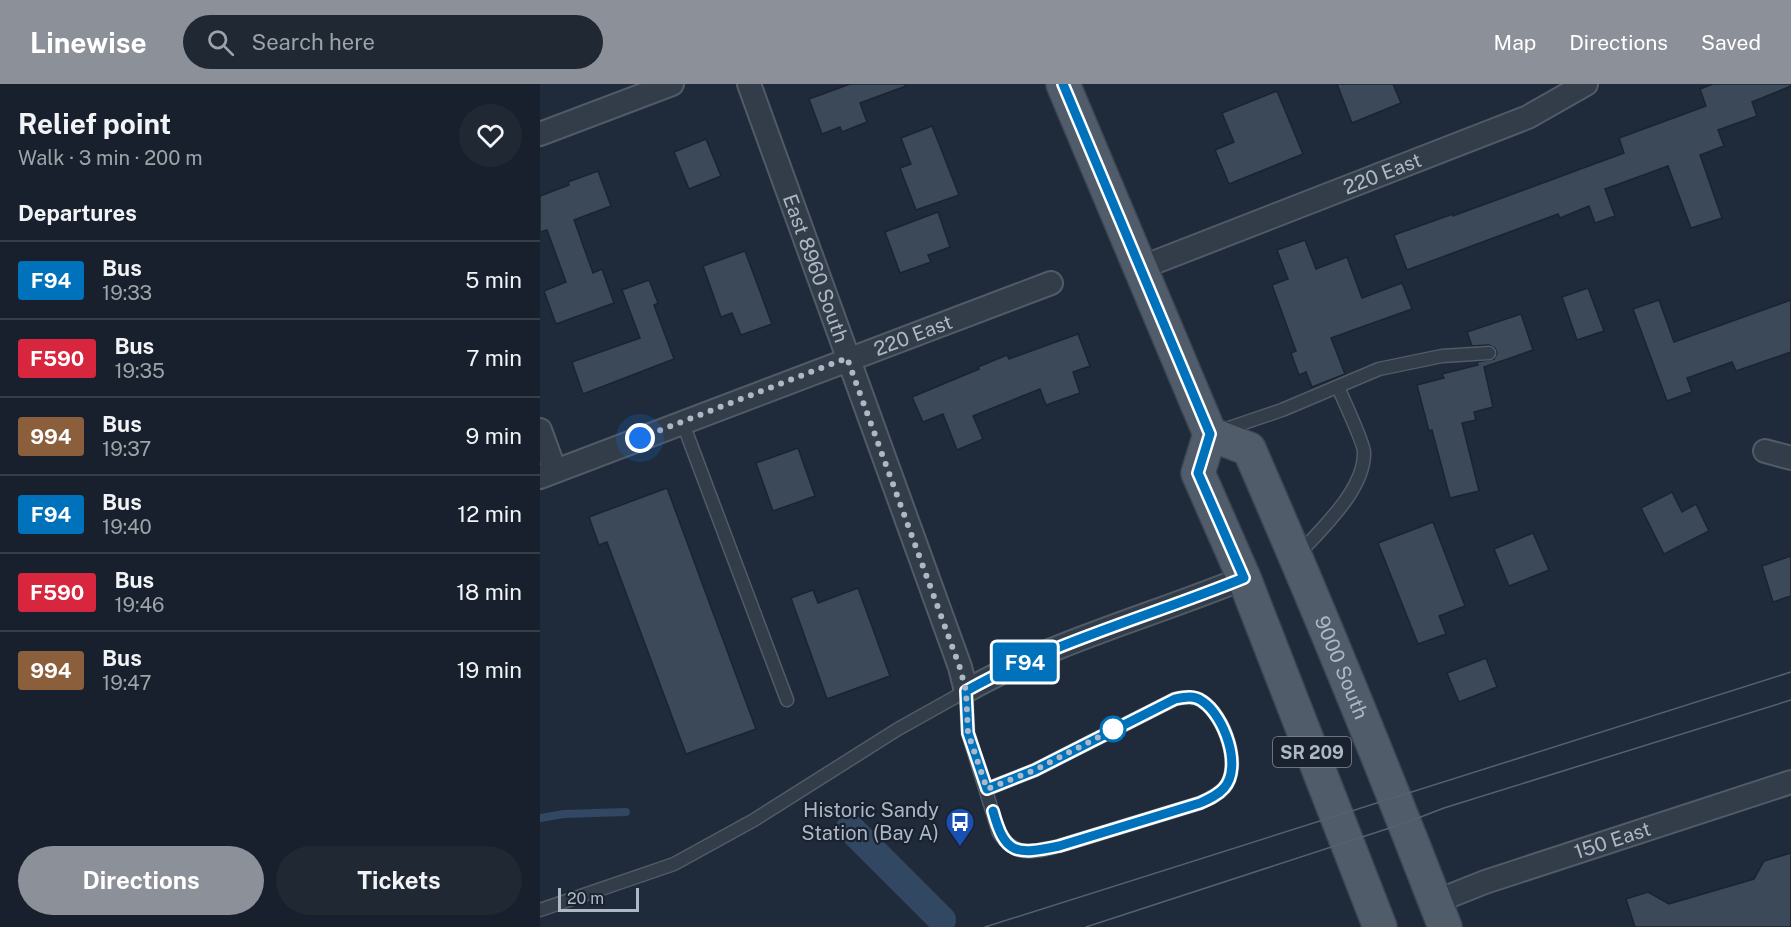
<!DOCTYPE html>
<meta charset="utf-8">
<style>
:root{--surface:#17202c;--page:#202834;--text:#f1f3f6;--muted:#9ea3a9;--line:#363e48;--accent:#8c9099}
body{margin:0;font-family:"Public Sans",sans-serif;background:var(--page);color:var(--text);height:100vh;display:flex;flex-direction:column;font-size:22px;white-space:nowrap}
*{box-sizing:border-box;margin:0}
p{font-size:20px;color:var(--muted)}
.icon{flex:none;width:33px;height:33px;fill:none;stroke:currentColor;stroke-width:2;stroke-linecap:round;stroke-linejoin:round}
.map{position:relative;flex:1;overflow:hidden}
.drawer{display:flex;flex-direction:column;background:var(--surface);width:540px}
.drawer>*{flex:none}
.badge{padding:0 12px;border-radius:4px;font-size:21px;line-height:39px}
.scale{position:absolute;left:18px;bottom:15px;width:81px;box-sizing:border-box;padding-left:6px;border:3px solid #adb8c6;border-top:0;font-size:16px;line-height:21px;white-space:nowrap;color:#adb8c6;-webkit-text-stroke:4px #19222e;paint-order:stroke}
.you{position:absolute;width:30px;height:30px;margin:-15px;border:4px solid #fff;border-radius:50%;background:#1a73e8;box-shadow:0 0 0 9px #1a73e833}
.map>.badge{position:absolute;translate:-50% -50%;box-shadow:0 0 0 3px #fff}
h2{padding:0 18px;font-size:22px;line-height:54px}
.round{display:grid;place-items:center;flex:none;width:63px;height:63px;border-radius:32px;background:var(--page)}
.overview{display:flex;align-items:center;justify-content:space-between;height:102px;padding:0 18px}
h1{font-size:28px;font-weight:700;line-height:45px}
.cta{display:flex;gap:12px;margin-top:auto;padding:12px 18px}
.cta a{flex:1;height:69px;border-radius:36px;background:var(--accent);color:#fff;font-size:24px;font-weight:700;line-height:69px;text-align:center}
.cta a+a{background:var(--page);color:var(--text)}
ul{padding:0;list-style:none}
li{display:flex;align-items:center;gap:18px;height:78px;padding:0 18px;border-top:2px solid var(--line)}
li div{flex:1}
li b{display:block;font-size:22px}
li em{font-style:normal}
li .badge{min-width:66px;font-weight:700;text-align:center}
header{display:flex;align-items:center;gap:36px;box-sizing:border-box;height:84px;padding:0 30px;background:var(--accent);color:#fff}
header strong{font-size:28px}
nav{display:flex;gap:33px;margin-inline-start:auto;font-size:21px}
.search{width:420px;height:54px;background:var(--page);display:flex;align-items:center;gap:15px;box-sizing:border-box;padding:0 21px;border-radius:33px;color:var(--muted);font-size:22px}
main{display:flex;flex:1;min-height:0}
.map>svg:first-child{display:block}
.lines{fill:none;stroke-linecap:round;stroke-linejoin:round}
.stream{stroke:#324762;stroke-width:8}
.canal{stroke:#324762;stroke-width:28}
.building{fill:#3b4959;stroke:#1b2430;stroke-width:1.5}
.lane-casing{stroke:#505b67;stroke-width:15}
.street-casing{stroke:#505b67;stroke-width:26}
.primary-casing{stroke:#3c4653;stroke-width:36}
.lane{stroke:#333d4a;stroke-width:12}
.street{stroke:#333d4a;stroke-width:22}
.primary{stroke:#515c6a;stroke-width:33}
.tram{stroke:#556171;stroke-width:1.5}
.line-casing{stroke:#fff;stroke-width:14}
.line{stroke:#0072bc;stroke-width:9}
.walk{stroke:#adb8c6;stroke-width:6;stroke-dasharray:0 10.8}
.stop-dot{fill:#fff;stroke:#0072bc;stroke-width:3}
.labels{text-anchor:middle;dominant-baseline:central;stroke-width:4.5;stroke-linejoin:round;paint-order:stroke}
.shield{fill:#19222e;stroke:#818b98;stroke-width:1.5}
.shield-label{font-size:18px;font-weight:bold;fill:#adb8c6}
.street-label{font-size:20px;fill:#adb8c6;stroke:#19222e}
.poi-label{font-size:20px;fill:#adb8c6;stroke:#19222e;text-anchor:end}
</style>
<header>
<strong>Linewise</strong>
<div class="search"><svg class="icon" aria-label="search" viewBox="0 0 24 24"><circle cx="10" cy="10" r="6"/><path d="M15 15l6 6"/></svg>Search here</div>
<nav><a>Map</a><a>Directions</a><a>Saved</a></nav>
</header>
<main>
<section class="drawer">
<div class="overview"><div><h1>Relief point</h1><p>Walk · 3 min · 200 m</p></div><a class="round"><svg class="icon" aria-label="heart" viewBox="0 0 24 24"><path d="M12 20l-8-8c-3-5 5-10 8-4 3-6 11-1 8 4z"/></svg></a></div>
<h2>Departures</h2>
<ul>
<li><span class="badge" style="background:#0072bc;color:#fff">F94</span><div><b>Bus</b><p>19:33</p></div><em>5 min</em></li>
<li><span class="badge" style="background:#d7263d;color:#fff">F590</span><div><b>Bus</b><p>19:35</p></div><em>7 min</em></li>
<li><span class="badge" style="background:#8b5e3c;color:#fff">994</span><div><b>Bus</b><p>19:37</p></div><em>9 min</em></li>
<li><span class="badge" style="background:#0072bc;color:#fff">F94</span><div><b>Bus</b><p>19:40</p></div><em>12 min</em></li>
<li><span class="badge" style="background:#d7263d;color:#fff">F590</span><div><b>Bus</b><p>19:46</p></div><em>18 min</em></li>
<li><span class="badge" style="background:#8b5e3c;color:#fff">994</span><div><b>Bus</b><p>19:47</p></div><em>19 min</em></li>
</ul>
<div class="cta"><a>Directions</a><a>Tickets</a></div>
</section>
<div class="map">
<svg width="1251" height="843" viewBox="0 0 1251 843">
<rect width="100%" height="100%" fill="#1f2b3a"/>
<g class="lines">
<path class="stream" d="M0 734 24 730 86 728"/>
<path class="canal" d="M310 744 402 836"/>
</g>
<g class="building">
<path d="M310 0H365L366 2 320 19 327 38 302 48 300 43 282 50 269 15Z"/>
<path d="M797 0H853L861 19 812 39Z"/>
<path d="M1173 0H1251V2L1212 18 1217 32 1178 46 1184 62 1160 71 1182 134 1151 144 1128 82 1065 105 1075 132 1055 139 1049 122 1020 134 1018 130 867 186 854 151 913 130V132L1084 69 1079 54 1166 22 1160 5Z"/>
<path d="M737 7 763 70 689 100 675 66 694 58 682 29Z"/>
<path d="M392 42 419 111 376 126 360 84 371 80 361 54Z"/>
<path d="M166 55 181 92 149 105 134 68Z"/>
<path d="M58 87 71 122 34 136 53 189 62 185 74 219 16 240 4 207 26 198 7 146 0 148V112L29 101 28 98Z"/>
<path d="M398 128 410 163 388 171 391 178 360 189 345 148Z"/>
<path d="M765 156 776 185 807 173 822 214 862 199 872 225 791 254 805 290 772 303 766 288 759 291 751 269 756 267 732 201 748 195 737 166Z"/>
<path d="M205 167 232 240 201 251 192 229 181 233 163 182Z"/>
<path d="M109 196 118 219 114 221 134 275 43 310 32 278 100 254 82 206Z"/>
<path d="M1048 204 1064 247 1037 256 1022 213Z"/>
<path d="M1119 216 1134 258 1251 216V268L1196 287 1192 278 1147 294 1152 308 1127 317 1093 225Z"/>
<path d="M981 230 993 266 944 283 953 323 934 328 936 336 922 339 939 407 910 414 892 346 889 347 877 301 904 294 902 290 938 281 937 278 954 275 957 269 955 264 949 261 932 262 927 248Z"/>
<path d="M538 250 550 282 533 288 540 309 506 321 500 305 433 332 443 355 417 366 403 330 383 338 372 313 439 285 438 283 467 271 469 275Z"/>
<path d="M258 364 275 412 233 427 216 379Z"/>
<path d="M127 404 216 645 146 670 67 458 59 461 49 433Z"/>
<path d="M1132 408 1142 428 1156 420 1169 447 1124 470 1101 424Z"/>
<path d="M893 438 925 522 899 532 906 550 878 560 838 459Z"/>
<path d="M993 449 1009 486 969 502 954 465Z"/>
<path d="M1251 472V512L1233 518 1222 482Z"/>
<path d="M318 504 350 592 287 615 251 514 273 506 278 519Z"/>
<path d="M946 574 957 603 919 618 907 589Z"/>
<path d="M1251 769V843H1095L1086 815 1108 808 1129 820 1214 795 1224 777Z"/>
</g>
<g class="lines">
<g class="lane-casing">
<g id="lane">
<path d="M142 337 247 616"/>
<path d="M680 347 742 326 839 285 902 272 949 269"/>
<path d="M757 472C781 445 825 406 824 368 824 359 803 315 798 303"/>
<path d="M0 826 134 780 214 736 358 645 426 607 428 649 459 749C476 774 492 768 519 762L660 719C669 715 678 711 684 704 703 683 684 631 662 617 654 612 645 613 635 615L495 686 447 705"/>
</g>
</g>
<g class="street-casing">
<g id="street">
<path id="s1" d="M209 0 420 583 426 607C513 558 611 532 704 494"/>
<path d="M0 50 132 0"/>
<path id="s2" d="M600 184 988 33 1046 0"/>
<path d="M0 346 15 387"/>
<path d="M1225 367 1251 374"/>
<path id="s3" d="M0 393 511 199"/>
<path id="s4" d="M895 818 945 798 1251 698"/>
</g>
</g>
<g class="primary-casing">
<g id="primary">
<path d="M523 0 670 350 658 389 704 494 840 843"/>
<path id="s5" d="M670 350 709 365C778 523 843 682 905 843"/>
</g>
</g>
<use href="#lane" class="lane"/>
<use href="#street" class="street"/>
<use href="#primary" class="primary"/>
<g class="tram">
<path d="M445 843 1251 588"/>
<path d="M546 843 865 739 904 724 1251 616"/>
</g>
</g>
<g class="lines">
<g class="line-casing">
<path id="line" d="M453 727C465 771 476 771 519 762L660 719C669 715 678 711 684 704 703 683 684 631 662 617 654 611 645 613 635 615L495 686 447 705 428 649 426 607C513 558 611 532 704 494L658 389 670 350 523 0"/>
</g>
<use href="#line" class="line"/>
<path class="walk" d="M100 354 307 274 420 584 426 607 428 649 447 705 495 686 576 644 573 645"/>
</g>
<defs>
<g id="bus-pin" transform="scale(1.5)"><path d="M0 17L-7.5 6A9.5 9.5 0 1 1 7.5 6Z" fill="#1a4fb4" stroke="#19222e"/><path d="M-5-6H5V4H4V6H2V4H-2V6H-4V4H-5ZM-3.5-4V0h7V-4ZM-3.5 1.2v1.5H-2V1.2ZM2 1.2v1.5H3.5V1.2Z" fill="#fff"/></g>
</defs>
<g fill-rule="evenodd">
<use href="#bus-pin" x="420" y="738"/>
</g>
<circle class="stop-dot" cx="573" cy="645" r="12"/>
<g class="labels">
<rect class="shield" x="733" y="653" width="78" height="30" rx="4.5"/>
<g class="shield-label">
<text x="772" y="668">SR 209</text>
</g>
<g class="street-label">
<text stroke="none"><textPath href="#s2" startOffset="260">220 East</textPath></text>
<text stroke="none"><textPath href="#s1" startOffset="196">East 8960 South</textPath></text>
<text stroke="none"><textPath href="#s3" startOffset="399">220 East</textPath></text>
<text stroke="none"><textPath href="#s5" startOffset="279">9000 South</textPath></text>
<text stroke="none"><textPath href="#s4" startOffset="188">150 East</textPath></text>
</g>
<g class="poi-label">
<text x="399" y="726">Historic Sandy<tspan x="399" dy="23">Station (Bay A)</tspan></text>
</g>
</g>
</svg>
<div class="scale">20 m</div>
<div class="you" style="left:100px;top:354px"></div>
<b class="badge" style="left:485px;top:578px;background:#0072bc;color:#fff">F94</b>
</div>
</main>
